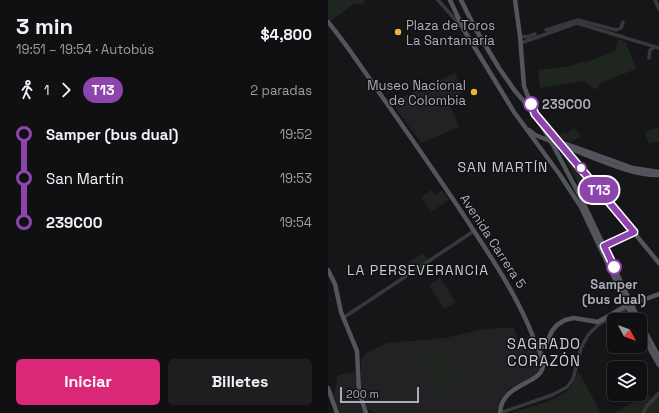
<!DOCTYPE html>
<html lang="es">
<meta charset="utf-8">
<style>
:root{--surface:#101012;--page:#1e1e20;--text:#f1f3f6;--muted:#9c9d9f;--line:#303032;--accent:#db2777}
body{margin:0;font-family:"Space Grotesk",sans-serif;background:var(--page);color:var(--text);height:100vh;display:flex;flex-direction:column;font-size:15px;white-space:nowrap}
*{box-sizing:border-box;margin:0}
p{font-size:13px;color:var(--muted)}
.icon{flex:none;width:22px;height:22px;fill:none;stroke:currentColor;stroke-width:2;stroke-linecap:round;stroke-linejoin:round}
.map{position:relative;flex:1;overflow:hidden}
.panel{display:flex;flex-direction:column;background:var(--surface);width:328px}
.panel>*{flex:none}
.badge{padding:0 8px;border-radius:13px;font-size:14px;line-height:26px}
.needle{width:26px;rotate:131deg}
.tools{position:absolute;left:279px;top:313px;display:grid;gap:8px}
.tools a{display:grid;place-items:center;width:40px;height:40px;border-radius:6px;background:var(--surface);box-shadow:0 2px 6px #0003,0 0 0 1px var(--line);font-size:20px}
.scale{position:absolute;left:12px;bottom:10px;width:79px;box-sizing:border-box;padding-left:4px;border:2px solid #a8adb8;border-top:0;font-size:11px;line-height:14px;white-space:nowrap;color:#a8adb8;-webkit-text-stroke:3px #111113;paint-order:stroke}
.map>.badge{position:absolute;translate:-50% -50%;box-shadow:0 0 0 2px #fff}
.legs{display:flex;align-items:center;gap:6px;height:44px;padding:0 16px;font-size:13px}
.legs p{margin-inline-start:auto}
.head{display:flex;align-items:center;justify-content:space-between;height:68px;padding:0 16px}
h1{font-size:22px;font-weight:800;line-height:30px}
.primary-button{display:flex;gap:8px;margin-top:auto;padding:8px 16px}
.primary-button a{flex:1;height:46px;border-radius:6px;background:var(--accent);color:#fff;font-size:16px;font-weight:800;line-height:46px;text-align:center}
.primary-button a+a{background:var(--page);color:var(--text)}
ul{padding:0 16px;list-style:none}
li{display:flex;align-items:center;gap:14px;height:44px;font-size:15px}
li i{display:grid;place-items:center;width:6px;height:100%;margin:0 5px;background:currentColor}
li i::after{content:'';width:10px;height:10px;margin:-5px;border:3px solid;border-radius:50%;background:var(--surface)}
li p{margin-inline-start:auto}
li:first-child i{background:linear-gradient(#0000 50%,currentColor 0)}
li:last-child i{background:linear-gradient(currentColor 50%,#0000 0)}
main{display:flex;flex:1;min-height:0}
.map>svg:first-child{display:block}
.built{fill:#222225}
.green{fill:#1e261f;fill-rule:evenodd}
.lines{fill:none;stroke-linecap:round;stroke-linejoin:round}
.minor{stroke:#37383d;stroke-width:3.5}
.major{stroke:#53555c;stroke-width:4.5}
.line-1-casing{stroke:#fff;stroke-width:9}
.line-1{stroke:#8e44ad;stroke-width:6}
.poi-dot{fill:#f2b134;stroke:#111113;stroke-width:1.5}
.stop-1-dot{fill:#fff;stroke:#8e44ad;stroke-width:2}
.labels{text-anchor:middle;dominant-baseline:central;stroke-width:3;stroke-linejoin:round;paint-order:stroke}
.poi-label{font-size:13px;fill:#a8adb8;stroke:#111113;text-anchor:start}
.stop-label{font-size:13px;font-weight:bold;fill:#a8adb8;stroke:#111113;text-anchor:start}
.street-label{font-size:13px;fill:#a8adb8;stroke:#111113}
.neighbourhood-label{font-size:14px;letter-spacing:1px;fill:#c9ccd4;stroke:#111113}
.quarter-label{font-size:15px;letter-spacing:1px;fill:#c9ccd4;stroke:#111113}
</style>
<main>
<section class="panel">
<div class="head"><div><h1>3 min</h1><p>19:51 – 19:54 · Autobús</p></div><b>$4,800</b></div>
<div class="legs"><svg class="icon" aria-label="walk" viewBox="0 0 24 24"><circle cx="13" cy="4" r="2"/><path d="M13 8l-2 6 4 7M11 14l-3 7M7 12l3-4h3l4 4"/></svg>1<svg class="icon" aria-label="forward" viewBox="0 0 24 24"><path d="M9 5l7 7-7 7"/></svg><b class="badge" style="background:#8e44ad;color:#fff">T13</b><p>2 paradas</p></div>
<ul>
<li><i style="color:#8e44ad"></i><b>Samper (bus dual)</b><p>19:52</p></li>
<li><i style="color:#8e44ad"></i><span>San Martín</span><p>19:53</p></li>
<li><i style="color:#8e44ad"></i><b>239C00</b><p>19:54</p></li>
</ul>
<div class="primary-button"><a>Iniciar</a><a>Billetes</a></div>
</section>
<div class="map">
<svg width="331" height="413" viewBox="0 0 331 413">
<rect width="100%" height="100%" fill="#161618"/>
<g class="built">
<path d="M127 73 136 93 120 100 131 127 93 143 63 102Z"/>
<path d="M246 128 253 136 244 142 232 138 231 136 236 132 239 134Z"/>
<path d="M103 190 107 195 114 190 121 200 103 212 93 197Z"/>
<path d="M112 278 128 302 116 309 101 285Z"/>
<path d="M176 328H186L190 342 202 336 214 363 213 368 208 375 181 389 175 396 171 402 169 413H47L39 408 33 386V359L40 352 59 343 96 340 116 338 156 329Z"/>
<path d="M27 372 30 398 35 413H12L5 393 7 392 9 377 11 375Z"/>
</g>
<g class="green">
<path d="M0 0H37L35 5 26 4 2 21 0 18Z"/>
<path d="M290 39 298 42 308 69 274 82 267 90 257 81 212 88 210 70 243 66 256 61 257 63 287 51Z"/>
<path d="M330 127 331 141 321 144 317 132Z"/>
<path d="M233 152 260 183 253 188Z"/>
<path d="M95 253 100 259 73 277 69 270Z"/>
<path d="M113 340 117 342 123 349 134 389H130C127 394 124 397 118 399 104 402 102 382 99 372 97 366 93 358 96 351 98 343 105 341 113 340ZM107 344 115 345 120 350 129 383 119 350 98 356 108 391 129 385C126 393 114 401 108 391 105 387 97 357 98 352 100 348 103 346 107 344Z"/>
<path d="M250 371 273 413H182C199 408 229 401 242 388 246 383 248 377 250 371Z"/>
<path d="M320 394 325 400 331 395V413H286Z"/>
</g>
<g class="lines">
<g class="minor">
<path d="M110 0 133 26"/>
<path d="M327 0 331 9"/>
<path d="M218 30 250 20 288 30 293 28 295 22"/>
<path d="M192 36 199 37 207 34"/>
<path d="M193 43 249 23 331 48"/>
<path d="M321 58 322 50 327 47"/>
<path d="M15 318 146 231"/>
<path d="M172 413 224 395 239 387 245 379 253 348 260 335 270 325 300 308"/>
<path d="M315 413 319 406 331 393"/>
</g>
<g class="major">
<path d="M122 0 136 30 186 112 232 175 253 207 306 320"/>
<path d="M133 0 147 28 171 68 187 91 207 114 226 147 253 198 311 320"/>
<path d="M187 0 192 36 196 86 205 110"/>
<path d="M0 22C20 46 37 73 55 98 86 142 117 186 146 231 169 266 191 300 206 339 209 346 215 356 215 364 216 385 173 382 172 413"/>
<path d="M217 125 331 263"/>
<path d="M201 130 207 135 225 142"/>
<path d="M230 141 305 168 331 172"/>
<path d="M235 146C263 156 302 176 331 175"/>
<path d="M0 270 7 284 13 312 29 351 31 392 38 413"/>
<path d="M312 322 331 357"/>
<path d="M312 332 331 365"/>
<path d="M209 344 214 347 217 346 224 331 229 325 237 320 246 318 270 322 296 307 331 294"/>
<path d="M0 388 9 413"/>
</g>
</g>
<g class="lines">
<g class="line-1-casing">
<path id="line-1" d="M203 104 207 114 306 232 276 246 286 267"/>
</g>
<use href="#line-1" class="line-1"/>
</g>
<g class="poi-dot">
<circle cx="70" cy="32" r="4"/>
<circle cx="146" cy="92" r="4"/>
</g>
<g class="stop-1-dot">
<circle cx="203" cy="104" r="7"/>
<circle cx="253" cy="168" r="5"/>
<circle cx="286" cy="267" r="7"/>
</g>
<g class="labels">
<g class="poi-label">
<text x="78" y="25">Plaza de Toros<tspan x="78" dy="15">La Santamaría</tspan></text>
<text x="138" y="85" text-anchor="end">Museo Nacional<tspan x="138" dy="15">de Colombia</tspan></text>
</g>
<g class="stop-label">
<text x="214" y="104">239C00</text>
<text x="286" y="284" text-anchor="middle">Samper<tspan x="286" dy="15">(bus dual)</tspan></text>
</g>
<g class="street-label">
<text transform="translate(165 241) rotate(57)">Avenida Carrera 5</text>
</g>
<g class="neighbourhood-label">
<text x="175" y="167">SAN MARTÍN</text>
<text x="90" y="270">LA PERSEVERANCIA</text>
</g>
<g class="quarter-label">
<text x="216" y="343">SAGRADO<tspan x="216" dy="17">CORAZÓN</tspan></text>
</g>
</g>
</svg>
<div class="tools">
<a><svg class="needle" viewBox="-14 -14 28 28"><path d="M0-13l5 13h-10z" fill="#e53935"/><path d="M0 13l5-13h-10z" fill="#9c9d9f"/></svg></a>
<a><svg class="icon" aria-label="layers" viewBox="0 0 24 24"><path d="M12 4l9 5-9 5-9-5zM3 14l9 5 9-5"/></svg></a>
</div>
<div class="scale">200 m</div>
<b class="badge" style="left:271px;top:190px;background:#8e44ad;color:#fff">T13</b>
</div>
</main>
